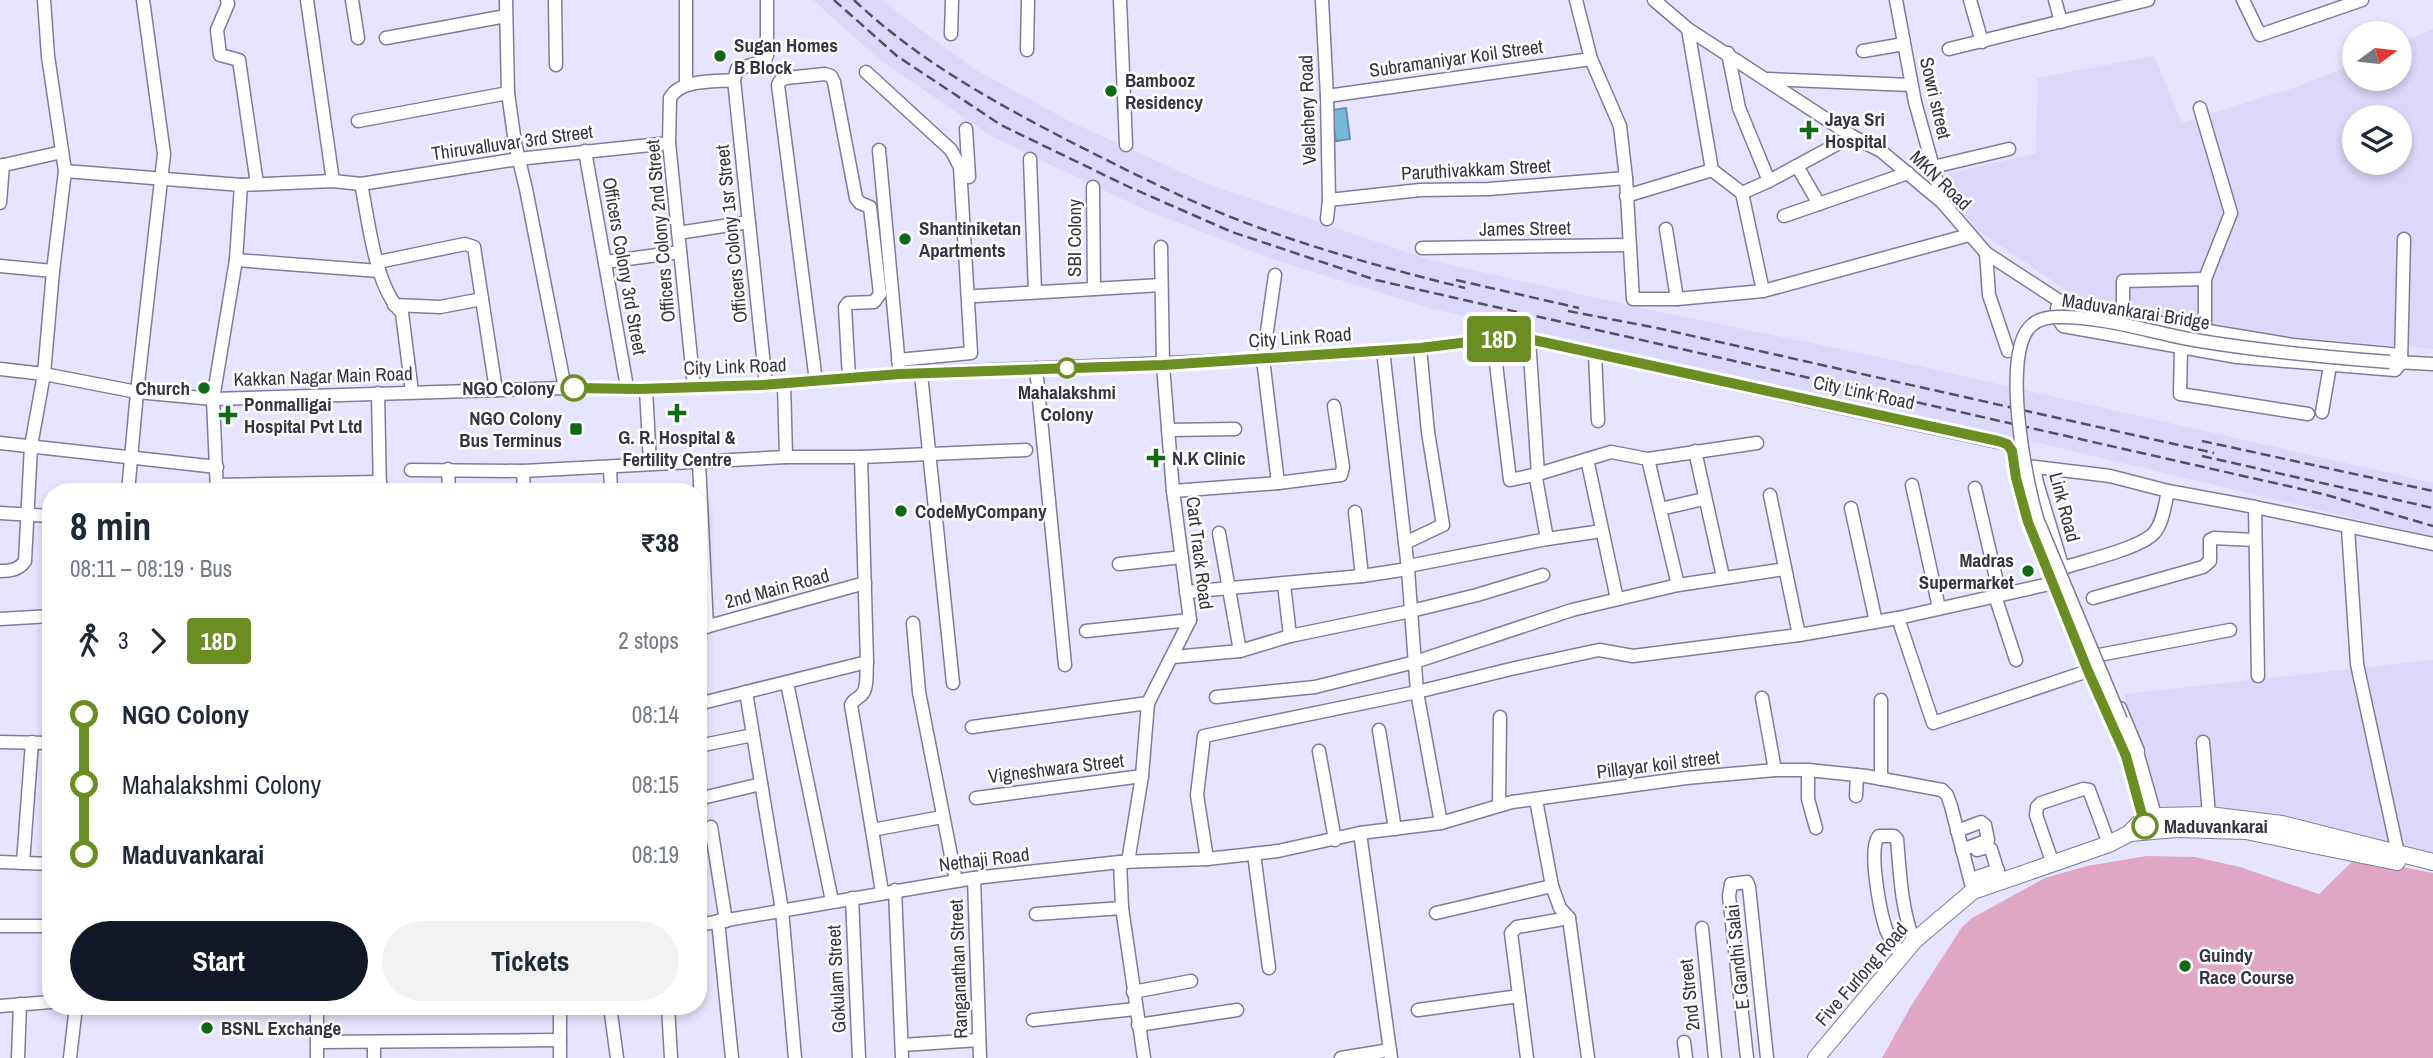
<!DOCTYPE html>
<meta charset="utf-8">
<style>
:root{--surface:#fff;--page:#f2f2f3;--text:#1f2937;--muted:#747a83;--accent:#111827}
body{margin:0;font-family:"Archivo Narrow",sans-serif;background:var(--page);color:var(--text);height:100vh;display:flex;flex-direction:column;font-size:26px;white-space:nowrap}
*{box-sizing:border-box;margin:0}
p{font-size:23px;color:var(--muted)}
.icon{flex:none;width:38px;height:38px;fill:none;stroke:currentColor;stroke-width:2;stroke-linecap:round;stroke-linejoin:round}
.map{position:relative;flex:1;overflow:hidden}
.panel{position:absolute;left:42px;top:483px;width:665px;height:532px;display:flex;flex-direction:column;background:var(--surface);border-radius:28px;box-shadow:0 4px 10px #0003}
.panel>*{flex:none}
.badge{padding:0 14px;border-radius:5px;font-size:24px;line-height:46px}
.needle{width:46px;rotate:75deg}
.fabs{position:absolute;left:2342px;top:21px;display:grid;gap:14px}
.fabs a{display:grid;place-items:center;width:70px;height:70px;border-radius:50%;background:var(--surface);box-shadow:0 4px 10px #0003;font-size:35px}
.map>.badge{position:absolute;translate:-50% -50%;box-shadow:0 0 0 4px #fff}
.legs{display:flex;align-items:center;gap:10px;height:77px;padding:0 28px;font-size:23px}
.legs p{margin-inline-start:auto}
.headline{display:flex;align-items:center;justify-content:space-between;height:119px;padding:0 28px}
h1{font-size:38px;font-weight:800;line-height:52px}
.primary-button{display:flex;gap:14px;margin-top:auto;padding:14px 28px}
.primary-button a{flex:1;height:80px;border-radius:42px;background:var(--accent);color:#fff;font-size:28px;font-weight:800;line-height:80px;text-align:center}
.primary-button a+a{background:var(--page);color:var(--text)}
ul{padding:0 28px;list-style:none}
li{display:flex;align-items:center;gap:24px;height:70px;font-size:26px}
li i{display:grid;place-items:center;width:10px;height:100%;margin:0 9px;background:currentColor}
li i::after{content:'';width:18px;height:18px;margin:-9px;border:5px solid;border-radius:50%;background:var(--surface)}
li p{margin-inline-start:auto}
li:first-child i{background:linear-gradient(#0000 50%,currentColor 0)}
li:last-child i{background:linear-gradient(currentColor 50%,#0000 0)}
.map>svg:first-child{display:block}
.built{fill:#dbd8f9;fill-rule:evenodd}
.green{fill:#e0a7c4}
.water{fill:#77b8d8;stroke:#6390ab;stroke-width:2}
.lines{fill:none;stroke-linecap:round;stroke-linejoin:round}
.minor-casing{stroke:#7f7c9b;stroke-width:15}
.major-casing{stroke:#7f7c9b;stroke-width:18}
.minor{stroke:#fff;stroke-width:12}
.major{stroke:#fff;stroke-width:16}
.rail{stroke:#525160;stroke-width:2.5;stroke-dasharray:10 5;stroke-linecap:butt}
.minor-bridge-casing{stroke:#7f7c9b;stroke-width:15;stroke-linecap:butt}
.minor-bridge{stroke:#fff;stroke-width:12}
.line-1-casing{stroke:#fff;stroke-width:16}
.line-1{stroke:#6b8e23;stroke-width:10}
.poi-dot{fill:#0e6a14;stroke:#fff;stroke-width:2.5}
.stop-1-dot{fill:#fff;stroke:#6b8e23;stroke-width:3.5}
.labels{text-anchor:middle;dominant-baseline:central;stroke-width:5;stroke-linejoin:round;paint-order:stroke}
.poi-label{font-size:19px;font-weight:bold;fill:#353441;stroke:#fff;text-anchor:start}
.street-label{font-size:19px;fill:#353441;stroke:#fff}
.stop-label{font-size:19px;font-weight:bold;fill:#353441;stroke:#fff;text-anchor:end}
</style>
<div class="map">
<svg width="2433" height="1058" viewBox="0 0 2433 1058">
<rect width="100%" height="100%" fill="#e6e4ff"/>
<g class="built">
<path d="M813 0H883L903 17 976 70 1071 122 1207 184 1433 261 1651 310 1888 359 2433 483V537L1992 432 1433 309 1275 260 1143 209 993 137 881 61Z"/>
<path d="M2433 29V349L2262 334 2141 318 2081 300 1977 230 1958 207 1944 175 2036 153 2037 78 2154 56 2182 123 2296 87 2354 64V79H2399V44ZM2354 117H2399V163H2354Z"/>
<path d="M2433 660V862L2155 804 2139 776 2124 694Z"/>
</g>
<path class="green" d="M2147 856 2195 857 2240 867 2319 894 2356 858 2433 873V1058H1882L1911 1006 1962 927 1972 918 2045 878 2087 866Z"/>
<path class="water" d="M1346 108 1350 139 1336 141 1331 110Z"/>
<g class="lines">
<g class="minor-casing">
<g id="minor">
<path d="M227 0 228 4 217 30 220 55 239 60 257 184"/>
<path d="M307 0 333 181"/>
<path d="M352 0 358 38"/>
<path d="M506 0 508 93 515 143 526 189 565 388"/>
<path d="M555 0 556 65"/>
<path d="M686 0V85"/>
<path d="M1120 0 1126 145"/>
<path d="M1322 0 1327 96 1329 200 1327 219"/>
<path d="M1576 0 1591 59 1620 126 1626 178 1633 299H1677L1763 291 1969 235"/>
<path d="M1654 0 1688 29 1852 136 1881 151 1943 203 1986 253 2058 300 2136 319 2293 345 2401 355"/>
<path d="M1896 0 1915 102 1943 203"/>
<path d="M1970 0 1982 42"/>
<path d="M2055 0 2061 22"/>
<path d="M2243 0 2260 35 2362 0"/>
<path d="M1688 29 1712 170 1742 193 1769 181 1852 136"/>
<path d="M951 34 952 0"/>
<path d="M386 38 506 16"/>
<path d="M1949 49 2148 0"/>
<path d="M1027 50 1028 0"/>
<path d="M1863 51 1904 44"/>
<path d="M1728 53 1739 108 1769 181"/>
<path d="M866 72 951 150 960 167 971 353 898 360"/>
<path d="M1768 79 1911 85"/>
<path d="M1327 96 1591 59"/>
<path d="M2200 108 2231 213 2205 279V329"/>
<path d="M358 121 508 93"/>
<path d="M966 129 969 177"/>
<path d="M879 150 899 366"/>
<path d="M585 151 627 387"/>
<path d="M1030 159 1035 292"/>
<path d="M0 166 62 152"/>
<path d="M1797 166 1819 204"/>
<path d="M1933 167 2009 149"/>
<path d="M65 171 241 185 333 181 361 184 518 159 669 143"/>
<path d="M361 184C369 221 374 285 402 313L412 392"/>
<path d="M1093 187 1094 289"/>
<path d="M1742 193 1763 291"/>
<path d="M1626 196 1712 170"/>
<path d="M1329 200 1420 190 1489 189 1626 178"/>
<path d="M0 203 3 165"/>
<path d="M1784 216 1908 173"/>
<path d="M1666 229 1677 299"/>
<path d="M678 233 749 222"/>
<path d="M1422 248 1629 245"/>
<path d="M1986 253 1989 295 2008 351"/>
<path d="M236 260 379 271"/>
<path d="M378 262 465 244 474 247 496 390"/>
<path d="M605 262 680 252"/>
<path d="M0 266 53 271"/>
<path d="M1275 275 1263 359 1278 483"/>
<path d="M976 296 1161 285"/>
<path d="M394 305 440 307 482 299"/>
<path d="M2057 308 2058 319 2063 326 2237 357 2395 370 2401 363 2404 239"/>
<path d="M2123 316V281L2205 279"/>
<path d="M1493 339 1510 480 1538 474 1611 452 1648 459 1757 443"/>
<path d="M2181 347 2180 394 2308 414"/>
<path d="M1383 350 1408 569 1417 692 1441 823"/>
<path d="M1595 354 1598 421"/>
<path d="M2395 362 2433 364"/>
<path d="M1036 368 1065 665"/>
<path d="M0 369 44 374 137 392 213 399 565 388 639 389 762 385 900 374 1263 359 1420 348 1493 339H1529L2007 444 2012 451 2016 478 2028 521 2088 671 2126 756"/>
<path d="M921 374 953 683"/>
<path d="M816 381 778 85 780 81 786 78 825 74 831 76 834 82 856 198 860 203 870 207 880 294 874 302 848 303 845 307 849 378"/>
<path d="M784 383 786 457"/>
<path d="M766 385 734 80 737 69 765 61 767 55V0"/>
<path d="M694 387 669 143 670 98C680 79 715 82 734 80"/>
<path d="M646 389 650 463"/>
<path d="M378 393 380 492"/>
<path d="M2322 412 2330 366"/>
<path d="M1168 430 1235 429"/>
<path d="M0 443 217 467"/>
<path d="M1695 451 1723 577"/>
<path d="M861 457 867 662C866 670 868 686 863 693 859 699 854 698 851 705L872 830 942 817"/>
<path d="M1587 459 1617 599"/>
<path d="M1648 459 1678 585"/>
<path d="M699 462 707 627"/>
<path d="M2028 466 2110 476 2168 491"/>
<path d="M610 467 611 492"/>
<path d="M2034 468 2037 483 2061 562"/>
<path d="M448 469 449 492"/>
<path d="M411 470 523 471 786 457H861L1026 450"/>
<path d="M523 471 524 492"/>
<path d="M217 485 380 482"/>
<path d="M1912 485 1939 608"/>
<path d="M1975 488 2000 595"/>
<path d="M1173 491 1278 483 1341 475 1343 467 1334 406"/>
<path d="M128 492 137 392 164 154 143 0"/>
<path d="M217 492 213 399 236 260 241 185"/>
<path d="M1770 495 1799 635"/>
<path d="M2255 507 2258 676"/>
<path d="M1851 508 1876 622"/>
<path d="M1660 509 1704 499"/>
<path d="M1355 512 1362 576"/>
<path d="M0 513 51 516"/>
<path d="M2348 528 2357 664 2399 858"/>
<path d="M1219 533 1240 651"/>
<path d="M1547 539 1602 531"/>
<path d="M1405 543 1443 525 1428 432 1420 348"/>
<path d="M1119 564 1182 557"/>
<path d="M1408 566 1547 539 1536 478 1538 474 1529 339"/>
<path d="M2063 568C2084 561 2141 548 2154 533 2163 523 2165 504 2168 491L2255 507 2433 544"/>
<path d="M0 571C10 571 19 570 25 561L31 446 44 374 53 271 65 171 48 56 44 0"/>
<path d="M1284 584 1290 636"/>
<path d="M1186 592 1362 576 1408 569"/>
<path d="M1995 596 2016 660"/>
<path d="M2093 598 2203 567 2210 561V540L2214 538 2255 540"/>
<path d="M1898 618 1933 723 2088 671"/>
<path d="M0 619 51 616"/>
<path d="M913 623 919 692 956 881"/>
<path d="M698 629 865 583"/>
<path d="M1086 631 1190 620"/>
<path d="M2099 655 2230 630"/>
<path d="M1173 657 1240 651 1290 636 1411 611 1477 595 1543 575"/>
<path d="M787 683 832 901"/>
<path d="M746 692 782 910 795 1058"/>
<path d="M1216 697 1315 687 1415 662 1572 610 1678 585 1785 569"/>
<path d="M1762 698 1775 770"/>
<path d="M698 704 867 662"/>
<path d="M2120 708 2138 751"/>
<path d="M972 727 1148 703"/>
<path d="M1379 730 1395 829"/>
<path d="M0 742 51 743"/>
<path d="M2203 742 2209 815"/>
<path d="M2135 745 2157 822"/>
<path d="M698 746 753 735"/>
<path d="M2125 748 2145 825"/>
<path d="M1319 751 1335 840"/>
<path d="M1808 770V799L1816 828"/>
<path d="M1881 779V700"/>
<path d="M1856 796 1857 775"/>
<path d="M976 798 1142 776"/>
<path d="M698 799 761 784"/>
<path d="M1536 800 1552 886 1560 908 1569 918 1588 1058"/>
<path d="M1499 805 1500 717"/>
<path d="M711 827 726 921"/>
<path d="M872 830 882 892"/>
<path d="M1957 831 1981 822 1985 825 1988 840 1962 850"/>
<path d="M1360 833 1391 1058"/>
<path d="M1977 850 1987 847 1991 849 2001 882"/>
<path d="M1254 854 1269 968"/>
<path d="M1207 859 1197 795 1204 736 1417 692 1511 669 1599 650 1633 656 1799 635 1898 618 2054 583"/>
<path d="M0 862 51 864"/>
<path d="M1120 862 1122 908 1144 1058"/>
<path d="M1128 862 1142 776 1148 703 1190 620 1173 491 1163 365 1161 247"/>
<path d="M23 863 32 742"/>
<path d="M2053 864 2036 815 2037 807 2041 803 2083 789 2089 790 2109 844"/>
<path d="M1977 877 1998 870"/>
<path d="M974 878 980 1058"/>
<path d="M895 890 902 1058"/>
<path d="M852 898 859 1058"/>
<path d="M1436 913 1552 886"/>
<path d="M1036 914 1122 908"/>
<path d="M718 921 732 1058"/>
<path d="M698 925 974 878 1120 862 1207 859 1278 851 1360 833 1441 823 1512 802 1686 778 1775 770H1808L1866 776 1942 790 1947 795 1951 806 1973 891"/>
<path d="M0 926H51"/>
<path d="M1702 928 1715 1058"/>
<path d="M1901 956C1897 948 1891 940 1887 932 1881 916 1867 847 1879 836H1894L1897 839C1900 873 1901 909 1914 941"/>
<path d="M1133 992 1191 981"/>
<path d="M0 1006 51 1002"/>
<path d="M317 1006V1058"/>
<path d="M610 1006 617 1058"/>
<path d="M668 1006 671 1058"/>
<path d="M1418 1010 1519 996"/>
<path d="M1033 1020 1135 1009"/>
<path d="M1138 1025 1237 1010"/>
<path d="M317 1042 560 1040"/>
<path d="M1684 1042 1686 1058"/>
<path d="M902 1045 979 1040"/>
<path d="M18 1058 20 1004"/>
<path d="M70 1058 76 1006"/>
<path d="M374 1058V1042"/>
<path d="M560 1058V1006"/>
<path d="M1341 1058 1390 1050"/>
<path d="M1527 1058 1511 933 1517 927 1569 918"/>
<path d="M1747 1058 1729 896 1731 884 1747 882 1749 887 1767 1058"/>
</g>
</g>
<g class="major-casing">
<g id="major">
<path d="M2130 833 2176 829 2246 831 2397 862"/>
<path d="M1816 1058 1914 941 1973 891 2109 844 2130 833 2144 818 2156 816 2209 815 2282 824 2433 862"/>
</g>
</g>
<use href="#minor" class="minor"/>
<use href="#major" class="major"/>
<g class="rail">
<path d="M834 0 897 56 1001 125 1129 187 1232 232 1376 280 2323 494 2433 526"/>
<path d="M854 0C916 59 992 101 1067 140 1124 169 1181 198 1241 221 1314 249 1389 269 1465 288"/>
<path d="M1456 280 1579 308"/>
<path d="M1568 311 1657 328 2214 453"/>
<path d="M2202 441 2433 491"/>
<path d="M2202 456 2433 508"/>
</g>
<g class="minor-bridge-casing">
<path id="minor-bridge" d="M2121 720 2038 521C2026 484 2000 351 2032 325 2039 319 2049 317 2057 317 2103 316 2149 332 2194 340 2259 351 2325 357 2390 362"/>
</g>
<use href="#minor-bridge" class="minor-bridge"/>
</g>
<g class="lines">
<g class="line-1-casing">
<path id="line-1" d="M574 388 639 389 762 385 900 374 1163 365 1420 348 1493 339H1529L1998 441 2007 444 2012 451 2016 478 2028 522 2088 671 2126 756 2145 826"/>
</g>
<use href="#line-1" class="line-1"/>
</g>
<g class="poi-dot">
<circle cx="720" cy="56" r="7"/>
<circle cx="1111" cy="91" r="7"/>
<path d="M1805.5 119.5h7v7h7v7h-7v7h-7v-7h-7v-7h7z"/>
<circle cx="905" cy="239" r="7"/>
<circle cx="204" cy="388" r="7"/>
<path d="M673.5 402.5h7v7h7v7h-7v7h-7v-7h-7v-7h7z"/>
<path d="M224.5 404.5h7v7h7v7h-7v7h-7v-7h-7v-7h7z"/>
<rect x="569" y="422" width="14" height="14" rx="3.5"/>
<path d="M1152.5 447.5h7v7h7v7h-7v7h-7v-7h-7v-7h7z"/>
<circle cx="901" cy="511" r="7"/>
<circle cx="2028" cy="571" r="7"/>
<circle cx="2185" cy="966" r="7"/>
<circle cx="207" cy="1028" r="7"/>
</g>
<g class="stop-1-dot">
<circle cx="1067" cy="368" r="9"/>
<circle cx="574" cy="388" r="12"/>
<circle cx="2145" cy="826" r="12"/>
</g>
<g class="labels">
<g class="poi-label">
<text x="734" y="45">Sugan Homes<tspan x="734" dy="22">B Block</tspan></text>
<text x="1125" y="80">Bambooz<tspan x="1125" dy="22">Residency</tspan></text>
<text x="1825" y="119">Jaya Sri<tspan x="1825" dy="22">Hospital</tspan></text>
<text x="919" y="228">Shantiniketan<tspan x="919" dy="22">Apartments</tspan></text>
<text x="190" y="388" text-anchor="end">Church</text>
<text x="244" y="404">Ponmalligai<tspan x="244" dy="22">Hospital Pvt Ltd</tspan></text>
<text x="562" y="418" text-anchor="end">NGO Colony<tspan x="562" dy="22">Bus Terminus</tspan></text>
<text x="677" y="437" text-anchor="middle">G. R. Hospital &amp;<tspan x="677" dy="22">Fertility Centre</tspan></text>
<text x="1172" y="458">N.K Clinic</text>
<text x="915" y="511">CodeMyCompany</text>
<text x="2014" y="560" text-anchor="end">Madras<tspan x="2014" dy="22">Supermarket</tspan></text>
<text x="2199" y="955">Guindy<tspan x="2199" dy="22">Race Course</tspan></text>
<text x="221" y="1028">BSNL Exchange</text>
</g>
<g class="street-label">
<text transform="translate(1456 58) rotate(-8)">Subramaniyar Koil Street</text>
<text transform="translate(1936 98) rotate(77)">Sowri street</text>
<text transform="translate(1307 110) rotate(-92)">Velachery Road</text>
<text transform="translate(512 142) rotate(-8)">Thiruvalluvar 3rd Street</text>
<text transform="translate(1476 169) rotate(-3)">Paruthivakkam Street</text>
<text transform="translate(1941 180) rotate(44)">MKN Road</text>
<text transform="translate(1525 228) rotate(-1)">James Street</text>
<text transform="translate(660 231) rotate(-95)">Officers Colony 2nd Street</text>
<text transform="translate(731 234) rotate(-96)">Officers Colony 1sr Street</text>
<text transform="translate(1074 238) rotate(-90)">SBI Colony</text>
<text transform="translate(625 266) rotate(80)">Officers Colony 3rd Street</text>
<text transform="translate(2136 311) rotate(9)">Maduvankarai Bridge</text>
<text transform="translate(1300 337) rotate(-4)">City Link Road</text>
<text transform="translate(735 366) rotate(-2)">City Link Road</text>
<text transform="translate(323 376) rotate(-2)">Kakkan Nagar Main Road</text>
<text transform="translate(1864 392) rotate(12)">City Link Road</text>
<text transform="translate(2065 507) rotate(75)">Link Road</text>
<text transform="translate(1200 553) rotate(83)">Cart Track Road</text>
<text transform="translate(777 588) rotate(-15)">2nd Main Road</text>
<text transform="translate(1658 764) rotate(-7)">Pillayar koil street</text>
<text transform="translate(1056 768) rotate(-7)">Vigneshwara Street</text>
<text transform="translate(984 859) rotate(-7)">Nethaji Road</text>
<text transform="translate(1737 957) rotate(-96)">E Gandhi Salai</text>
<text transform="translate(958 969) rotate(-92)">Ranganathan Street</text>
<text transform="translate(1861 974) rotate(-49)">Five Furlong Road</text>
<text transform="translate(836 979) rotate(-93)">Gokulam Street</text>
<text transform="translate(1689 995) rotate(-96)">2nd Street</text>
</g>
<g class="stop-label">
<text x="555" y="388">NGO Colony</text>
<text x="1067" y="392" text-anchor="middle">Mahalakshmi<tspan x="1067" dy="22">Colony</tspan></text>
<text x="2164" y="826" text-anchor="start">Maduvankarai</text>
</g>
</g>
</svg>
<div class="fabs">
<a><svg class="needle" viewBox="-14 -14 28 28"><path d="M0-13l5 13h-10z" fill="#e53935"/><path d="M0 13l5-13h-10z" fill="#747a83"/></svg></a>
<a><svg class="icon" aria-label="layers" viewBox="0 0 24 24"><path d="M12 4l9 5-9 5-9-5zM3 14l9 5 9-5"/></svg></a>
</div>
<b class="badge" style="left:1499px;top:339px;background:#6b8e23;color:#fff">18D</b>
<section class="panel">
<div class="headline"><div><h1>8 min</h1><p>08:11 – 08:19 · Bus</p></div><b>₹38</b></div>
<div class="legs"><svg class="icon" aria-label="walk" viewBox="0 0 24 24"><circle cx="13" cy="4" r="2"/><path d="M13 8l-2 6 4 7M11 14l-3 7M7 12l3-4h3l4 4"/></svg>3<svg class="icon" aria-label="forward" viewBox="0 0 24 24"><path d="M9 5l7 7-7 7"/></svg><b class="badge" style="background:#6b8e23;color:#fff">18D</b><p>2 stops</p></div>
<ul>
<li><i style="color:#6b8e23"></i><b>NGO Colony</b><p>08:14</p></li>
<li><i style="color:#6b8e23"></i><span>Mahalakshmi Colony</span><p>08:15</p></li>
<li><i style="color:#6b8e23"></i><b>Maduvankarai</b><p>08:19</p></li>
</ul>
<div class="primary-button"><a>Start</a><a>Tickets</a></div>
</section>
</div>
